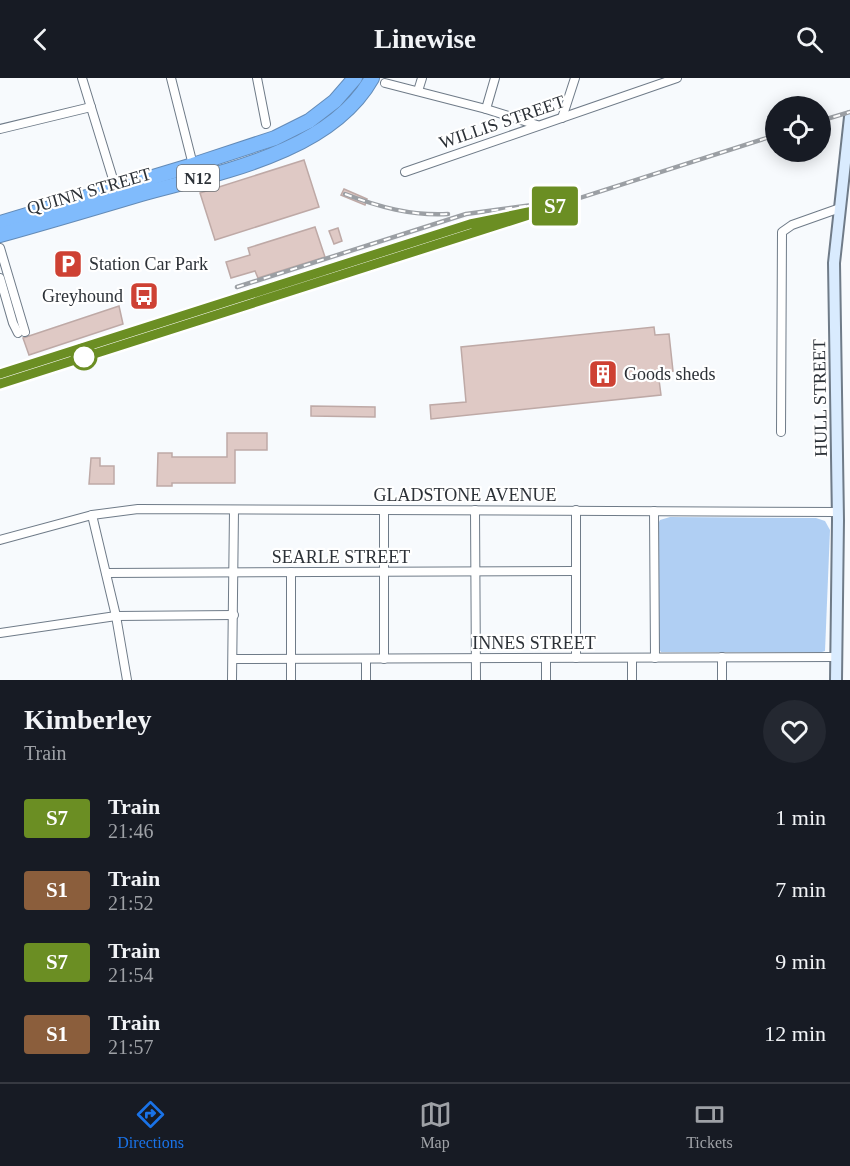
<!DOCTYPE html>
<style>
:root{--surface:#171b24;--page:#242831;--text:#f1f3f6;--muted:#9ea1a6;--line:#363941;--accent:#1a73e8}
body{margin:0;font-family:"Times New Roman",serif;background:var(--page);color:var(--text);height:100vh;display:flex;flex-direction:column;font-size:22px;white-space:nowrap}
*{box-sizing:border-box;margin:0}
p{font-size:20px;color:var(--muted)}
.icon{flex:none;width:33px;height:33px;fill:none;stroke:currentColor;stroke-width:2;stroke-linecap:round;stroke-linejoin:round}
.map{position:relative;height:602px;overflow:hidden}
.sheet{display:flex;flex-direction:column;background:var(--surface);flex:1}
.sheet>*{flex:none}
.badge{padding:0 12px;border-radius:4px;font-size:21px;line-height:39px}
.tools{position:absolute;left:765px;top:18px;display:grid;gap:12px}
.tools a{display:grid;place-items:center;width:66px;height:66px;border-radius:50%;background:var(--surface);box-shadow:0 3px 15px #0003;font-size:30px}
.map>.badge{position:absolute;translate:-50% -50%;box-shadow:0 0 0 3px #fff}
.round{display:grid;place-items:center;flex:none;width:63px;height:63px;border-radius:32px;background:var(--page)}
.overview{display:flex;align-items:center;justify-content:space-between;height:102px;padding:0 24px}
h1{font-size:28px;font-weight:600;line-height:45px}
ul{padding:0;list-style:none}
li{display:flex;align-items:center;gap:18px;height:72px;padding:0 24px}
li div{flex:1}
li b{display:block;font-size:22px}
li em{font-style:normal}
li .badge{min-width:66px;font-weight:700;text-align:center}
header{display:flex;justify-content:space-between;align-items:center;height:78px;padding:0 24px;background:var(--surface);font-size:27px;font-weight:600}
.tab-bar{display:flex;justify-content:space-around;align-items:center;height:84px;border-top:2px solid var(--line);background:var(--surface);font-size:16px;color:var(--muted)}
.tab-bar a{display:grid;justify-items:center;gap:3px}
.tab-bar .active{color:var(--accent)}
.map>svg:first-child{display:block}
.green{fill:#b0cff3}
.building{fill:#dfc9c5;stroke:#bea9a6;stroke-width:1.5}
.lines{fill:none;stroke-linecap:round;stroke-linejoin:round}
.street-casing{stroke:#6f7b88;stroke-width:10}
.secondary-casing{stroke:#6f7b88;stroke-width:14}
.highway-casing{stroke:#638bb7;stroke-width:16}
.street{stroke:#fff;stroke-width:8}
.secondary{stroke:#d9ebfe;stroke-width:10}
.highway{stroke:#80bbfc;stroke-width:14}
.rail-casing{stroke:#9b9fa4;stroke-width:4.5}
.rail{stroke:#fff;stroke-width:2;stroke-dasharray:7;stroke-linecap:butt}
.line-casing{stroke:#fff;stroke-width:14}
.line{stroke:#6b8e23;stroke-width:9}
.stop-dot{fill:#fff;stroke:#6b8e23;stroke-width:3}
.labels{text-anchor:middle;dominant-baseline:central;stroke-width:4.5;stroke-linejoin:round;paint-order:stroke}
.shield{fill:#fff;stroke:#6b6f73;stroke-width:1.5}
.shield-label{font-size:16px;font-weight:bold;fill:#2c3137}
.street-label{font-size:18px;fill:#2c3137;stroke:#fff}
.poi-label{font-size:18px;fill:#2c3137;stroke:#fff;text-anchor:start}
</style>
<header><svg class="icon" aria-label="back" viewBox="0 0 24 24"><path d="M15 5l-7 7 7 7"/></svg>Linewise<svg class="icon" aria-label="search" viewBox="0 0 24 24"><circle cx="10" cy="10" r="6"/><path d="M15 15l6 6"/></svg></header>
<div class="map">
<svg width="850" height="602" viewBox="0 0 850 602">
<rect width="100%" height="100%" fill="#f7fafd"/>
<path class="green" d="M670 439 816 440 825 443 830 452 825 573 822 574H661L657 568V448L660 442Z"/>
<g class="building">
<path d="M304 82 319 129 215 162 200 115Z"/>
<path d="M344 111 367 121 365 127 341 117Z"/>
<path d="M315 149 325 179 258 200 255 193 231 200 226 184 250 177 248 170Z"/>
<path d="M338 150 342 163 334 166 329 153Z"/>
<path d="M119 228 123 246 29 277 23 260Z"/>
<path d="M654 249 655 257 669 256 673 293 658 294 661 317 431 341 430 327 466 324 461 269Z"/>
<path d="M311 328 375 329V339L311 338Z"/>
<path d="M227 355H267V372H235V405H172V408H157L158 375H172V379H227Z"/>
<path d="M91 380H100V388H114V406H89Z"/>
</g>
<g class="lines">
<g class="street-casing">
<g id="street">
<path d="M82 0 113 101 119 112"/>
<path d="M171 0 193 87"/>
<path d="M257 0 266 46"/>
<path d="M385 5 486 31 537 47"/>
<path d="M418 13 422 0"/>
<path d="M486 31 495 0"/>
<path d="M562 40 575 0"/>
<path d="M0 51 91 29"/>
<path d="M405 94 677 0"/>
<path d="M0 170 25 254"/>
<path d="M0 200 13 245 18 255"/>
<path d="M781 354 782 154 792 147 840 130"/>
<path d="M475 432 476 602"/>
<path d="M576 432V580"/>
<path d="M654 433 655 580"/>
<path d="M92 437 116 538 127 602"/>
<path d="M0 462 92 437 138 431 838 434"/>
<path d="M106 495 576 493"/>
<path d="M0 555 116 538 234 537"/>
<path d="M722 579V602"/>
<path d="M632 580V602"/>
<path d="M233 581 836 579"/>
<path d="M366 581V602"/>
<path d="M384 581V432"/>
<path d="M232 602 234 432"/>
<path d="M291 602V494"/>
<path d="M546 602V580"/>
</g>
</g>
<g class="secondary-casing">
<path id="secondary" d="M836 602 838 442 834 185 850 39"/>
</g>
<g class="highway-casing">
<g id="highway">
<path d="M0 145 193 87 275 60 309 43 335 23 355 0"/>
<path d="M0 157C47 144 94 130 141 116 217 95 330 75 372 0"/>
</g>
</g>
<use href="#street" class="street"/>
<use href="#secondary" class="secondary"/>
<use href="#highway" class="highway"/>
<g class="rail-casing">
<g id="rail">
<path d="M820 43 850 34"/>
<path d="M345 116C379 129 411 138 448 136"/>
<path d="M237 209 466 136 540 126"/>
<path d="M0 296 470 145 492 141"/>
<path d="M0 306 776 57"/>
</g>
</g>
<use href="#rail" class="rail"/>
</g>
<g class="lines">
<g class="line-casing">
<path id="line" d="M0 296 470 146 557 128 0 306"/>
</g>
<use href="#line" class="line"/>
</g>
<defs>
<g id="parking-square" transform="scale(1.5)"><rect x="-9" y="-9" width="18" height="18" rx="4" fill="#ce4133" stroke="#fff"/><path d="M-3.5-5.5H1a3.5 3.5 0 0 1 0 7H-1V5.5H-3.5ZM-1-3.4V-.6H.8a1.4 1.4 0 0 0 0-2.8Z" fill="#fff"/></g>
<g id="bus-square" transform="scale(1.5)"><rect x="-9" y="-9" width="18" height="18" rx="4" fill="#ce4133" stroke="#fff"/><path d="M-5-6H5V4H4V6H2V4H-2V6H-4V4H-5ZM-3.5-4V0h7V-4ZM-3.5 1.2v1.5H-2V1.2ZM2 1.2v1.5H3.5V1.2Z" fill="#fff"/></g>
<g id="building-square" transform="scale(1.5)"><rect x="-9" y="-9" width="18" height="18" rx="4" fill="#ce4133" stroke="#fff"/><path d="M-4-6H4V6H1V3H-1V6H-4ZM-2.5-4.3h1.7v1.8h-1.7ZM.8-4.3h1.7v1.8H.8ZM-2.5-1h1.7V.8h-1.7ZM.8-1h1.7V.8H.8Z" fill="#fff"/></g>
</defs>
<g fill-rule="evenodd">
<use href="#parking-square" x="68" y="186"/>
<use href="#bus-square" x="144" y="218"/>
<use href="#building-square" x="603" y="296"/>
</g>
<circle class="stop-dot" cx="84" cy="279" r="12"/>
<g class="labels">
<rect class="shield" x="177" y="87" width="42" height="26" rx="4.5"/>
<g class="shield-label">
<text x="198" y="100">N12</text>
</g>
<g class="street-label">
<text transform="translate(502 44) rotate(-19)">WILLIS STREET</text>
<text transform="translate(89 113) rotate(-16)">QUINN STREET</text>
<text transform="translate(820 320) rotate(-91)">HULL STREET</text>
<text x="465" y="417">GLADSTONE AVENUE</text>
<text x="341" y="479">SEARLE STREET</text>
<text x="534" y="565">INNES STREET</text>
</g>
<g class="poi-label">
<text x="89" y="186">Station Car Park</text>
<text x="123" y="218" text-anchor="end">Greyhound</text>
<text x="624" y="296">Goods sheds</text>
</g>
</g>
</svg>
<div class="tools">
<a><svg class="icon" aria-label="locate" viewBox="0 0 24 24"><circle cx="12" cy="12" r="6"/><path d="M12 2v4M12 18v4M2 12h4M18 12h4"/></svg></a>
</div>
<b class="badge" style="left:555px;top:128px;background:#6b8e23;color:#fff">S7</b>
</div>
<section class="sheet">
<div class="overview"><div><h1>Kimberley</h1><p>Train</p></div><a class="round"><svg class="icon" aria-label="heart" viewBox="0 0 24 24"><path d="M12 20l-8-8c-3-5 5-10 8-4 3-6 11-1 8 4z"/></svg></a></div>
<ul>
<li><span class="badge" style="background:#6b8e23;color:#fff">S7</span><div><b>Train</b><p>21:46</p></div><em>1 min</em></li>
<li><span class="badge" style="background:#8b5e3c;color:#fff">S1</span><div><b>Train</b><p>21:52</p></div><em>7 min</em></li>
<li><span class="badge" style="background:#6b8e23;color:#fff">S7</span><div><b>Train</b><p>21:54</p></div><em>9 min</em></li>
<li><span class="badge" style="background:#8b5e3c;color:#fff">S1</span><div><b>Train</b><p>21:57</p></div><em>12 min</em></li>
</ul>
</section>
<nav class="tab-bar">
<a class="active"><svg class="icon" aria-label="directions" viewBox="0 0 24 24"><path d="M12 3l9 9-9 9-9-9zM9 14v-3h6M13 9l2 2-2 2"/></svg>Directions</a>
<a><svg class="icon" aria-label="map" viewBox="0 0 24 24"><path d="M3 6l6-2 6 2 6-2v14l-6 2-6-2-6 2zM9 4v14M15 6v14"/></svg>Map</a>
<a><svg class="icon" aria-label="tickets" viewBox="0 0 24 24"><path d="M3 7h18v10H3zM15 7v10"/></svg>Tickets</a>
</nav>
